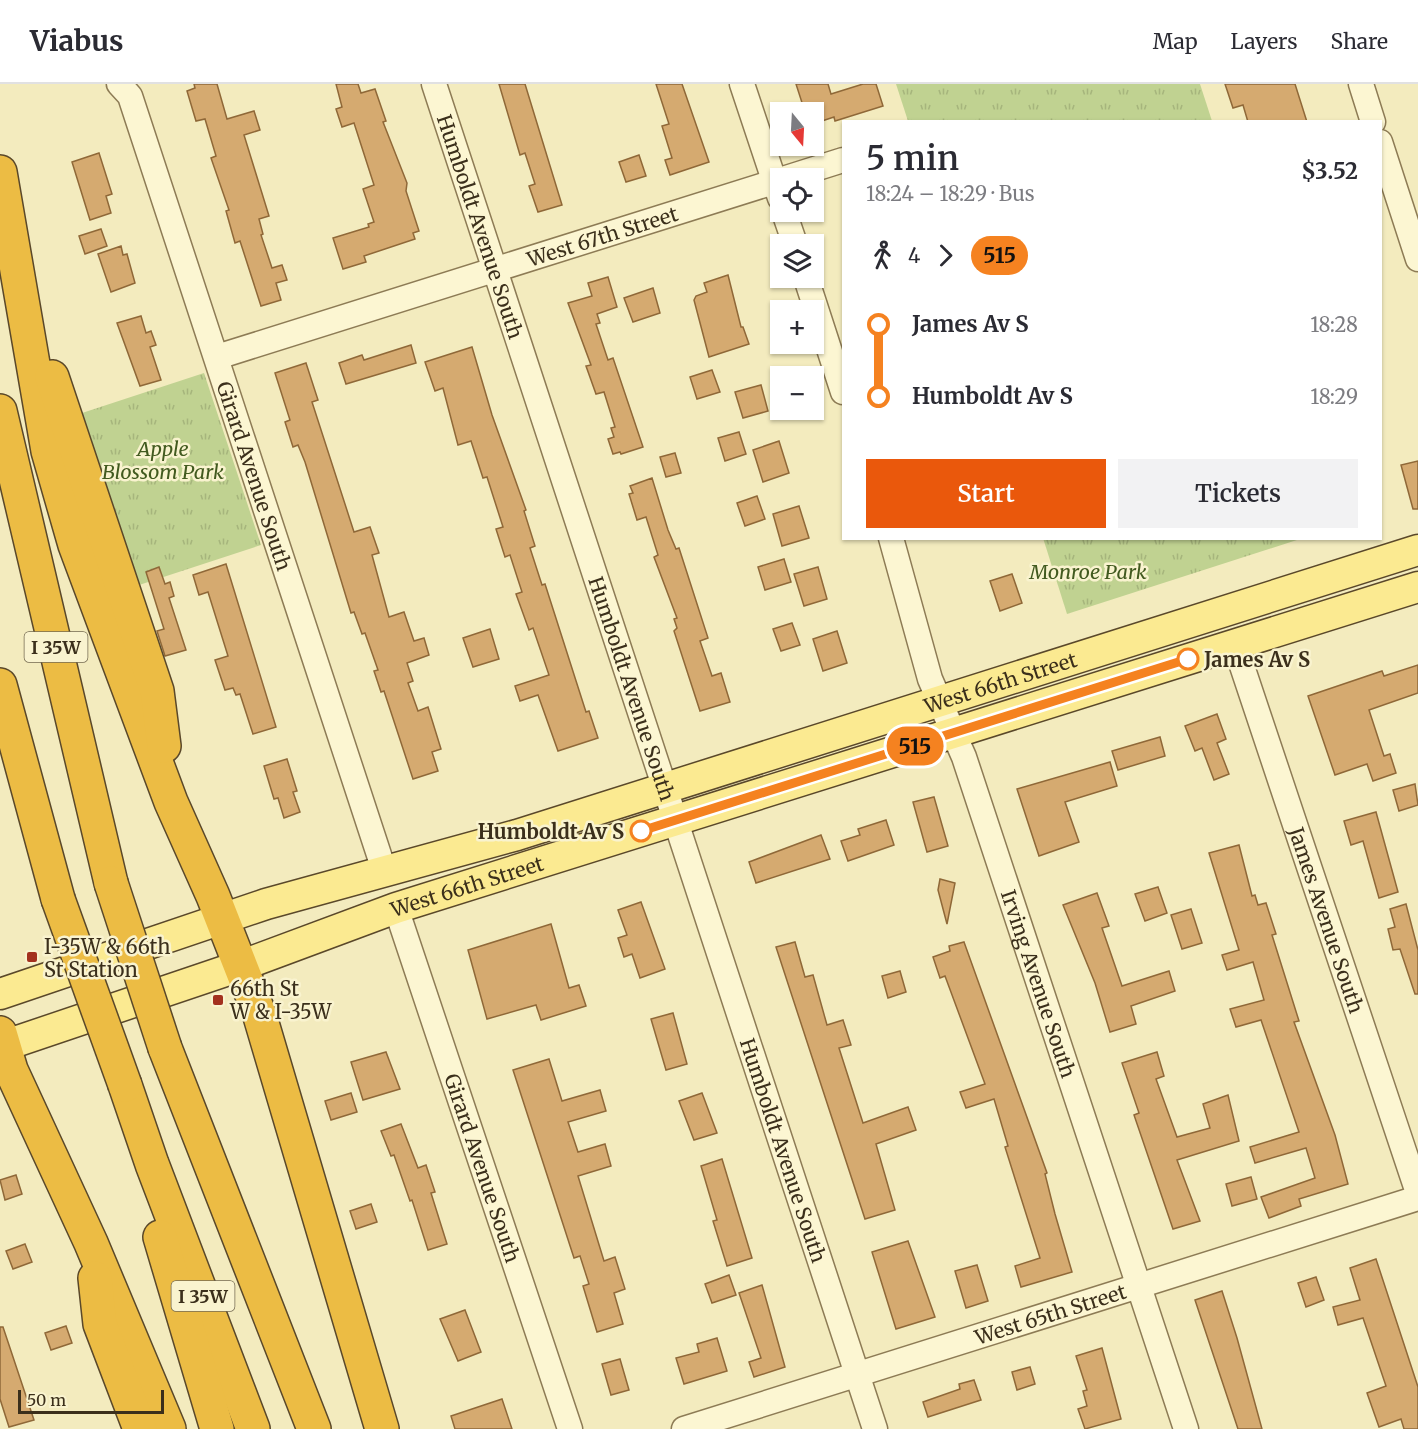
<!DOCTYPE html>
<meta charset="utf-8">
<style>
:root{--surface:#fff;--page:#f2f2f3;--text:#2b2b33;--muted:#7c7c81;--line:#e1e1e2;--accent:#ea580c}
body{margin:0;font-family:Merriweather,serif;background:var(--page);color:var(--text);height:100vh;display:flex;flex-direction:column;font-size:22px;white-space:nowrap}
*{box-sizing:border-box;margin:0}
p{font-size:20px;color:var(--muted)}
.icon{flex:none;width:33px;height:33px;fill:none;stroke:currentColor;stroke-width:2;stroke-linecap:round;stroke-linejoin:round}
.map{position:relative;flex:1;overflow:hidden}
.sheet{position:absolute;left:842px;top:36px;width:540px;height:420px;display:flex;flex-direction:column;background:var(--surface);border-radius:0px;box-shadow:0 2px 4px #0004}
.sheet>*{flex:none}
.badge{padding:0 12px;border-radius:20px;font-size:21px;line-height:39px}
.needle{width:39px;rotate:162deg}
.buttons{position:absolute;left:770px;top:18px;display:grid;gap:12px}
.buttons a{display:grid;place-items:center;width:54px;height:54px;border-radius:0px;background:var(--surface);box-shadow:0 2px 4px #0004;font-size:30px}
.scale{position:absolute;left:18px;bottom:15px;width:146px;box-sizing:border-box;padding-left:6px;border:3px solid #3b2f1b;border-top:0;font-size:16px;line-height:21px;white-space:nowrap;color:#3b2f1b;-webkit-text-stroke:4px #f9f3cf;paint-order:stroke}
.map>.badge{position:absolute;translate:-50% -50%;box-shadow:0 0 0 3px #fff}
.legs{display:flex;align-items:center;gap:9px;height:66px;padding:0 24px;font-size:20px}
.legs p{margin-inline-start:auto}
.headline{display:flex;align-items:center;justify-content:space-between;height:102px;padding:0 24px}
h1{font-size:33px;font-weight:600;line-height:45px}
.cta{display:flex;gap:12px;margin-top:auto;padding:12px 24px}
.cta a{flex:1;height:69px;border-radius:0px;background:var(--accent);color:#fff;font-size:24px;font-weight:600;line-height:69px;text-align:center}
.cta a+a{background:var(--page);color:var(--text)}
ul{padding:0 24px;list-style:none}
li{display:flex;align-items:center;gap:21px;height:72px;font-size:22px}
li i{display:grid;place-items:center;width:9px;height:100%;margin:0 8px;background:currentColor}
li i::after{content:'';width:15px;height:15px;margin:-8px;border:4px solid;border-radius:50%;background:var(--surface)}
li p{margin-inline-start:auto}
li:first-child i{background:linear-gradient(#0000 50%,currentColor 0)}
li:last-child i{background:linear-gradient(currentColor 50%,#0000 0)}
header{display:flex;align-items:center;gap:36px;box-sizing:border-box;height:84px;padding:0 30px;background:var(--surface);border-bottom:2px solid var(--line)}
header strong{font-size:28px}
nav{display:flex;gap:33px;margin-inline-start:auto;font-size:21px}
.map>svg:first-child{display:block}
.park{fill:url(#park-tufts)}
.building{fill:#d5aa70;stroke:#8f6838;stroke-width:1.5}
.lines{fill:none;stroke-linecap:round;stroke-linejoin:round}
.minor-casing{stroke:#8d7b55;stroke-width:27}
.major-casing{stroke:#5a482a;stroke-width:33}
.highway-casing{stroke:#5a482a;stroke-width:36}
.minor{stroke:#fcf6d2;stroke-width:24}
.major{stroke:#fbea91;stroke-width:30}
.highway{stroke:#ecbc44;stroke-width:33}
.highway-bridge-casing{stroke:#5a482a;stroke-width:36;stroke-linecap:butt}
.highway-bridge{stroke:#ecbc44;stroke-width:33}
.line-1-casing{stroke:#fff;stroke-width:14}
.line-1{stroke:#f58220;stroke-width:9}
.stop-1-dot{fill:#fff;stroke:#f58220;stroke-width:3}
.poi-dot{fill:#a3311e;stroke:#f9f3cf;stroke-width:2}
.labels{text-anchor:middle;dominant-baseline:central;stroke-width:5;stroke-linejoin:round;paint-order:stroke}
.shield{fill:#f9f3cf;stroke:#746a51;stroke-width:1.5}
.shield-label{font-size:18px;font-weight:bold;fill:#3b2f1b}
.street-label{font-size:20px;fill:#3b2f1b;stroke:#f9f3cf}
.park-label{font-size:20px;font-style:italic;fill:#425a1f;stroke:#f9f3cf}
.stop-label{font-size:20px;font-weight:bold;fill:#3b2f1b;stroke:#f9f3cf;text-anchor:start}
.poi-label{font-size:20px;fill:#3b2f1b;stroke:#f9f3cf;text-anchor:start}
</style>
<header>
<strong>Viabus</strong>
<nav><a>Map</a><a>Layers</a><a>Share</a></nav>
</header>
<div class="map">
<svg width="1418" height="1345" viewBox="0 0 1418 1345">
<defs>
<pattern id="park-tufts" width="24" height="20" patternUnits="userSpaceOnUse" patternTransform="scale(1.5)"><rect width="24" height="20" fill="#c0d291"/><path d="M3 7l-1-3M5 7V3M7 7l1-3M15 17l-1-3M17 17v-4M19 17l1-3" fill="none" stroke="#a6b57c"/></pattern>
</defs>
<rect width="100%" height="100%" fill="#f3ebbe"/>
<g class="park">
<path d="M896 0H1200L1212 37H908Z"/>
<path d="M204 289 261 461 136 502 79 330Z"/>
<path d="M1043 454H1300V455L1067 530Z"/>
</g>
<g class="building">
<path d="M194 0H217L227 35 254 27 260 46 244 51 269 132 259 135 263 150 261 151 272 184 282 181 287 196 276 199 281 216 261 222 240 157 235 159 226 127 229 126 211 74 216 72 205 35 196 37 187 7 195 4Z"/>
<path d="M336 0H358L361 9 375 5 386 37 383 38 407 99 406 107 419 147 413 149 415 155 364 172 366 178 343 185 333 154 369 143 368 140 374 138 363 105 374 101 354 39 342 43 336 25 342 23Z"/>
<path d="M499 0H525L562 121 538 128 529 102 535 100 525 69 520 71Z"/>
<path d="M656 0H682L709 78 670 91 665 76 672 74 662 42 669 40Z"/>
<path d="M796 0H828L831 10 863 0H876L883 22 835 37 834 33 813 40V28H805Z"/>
<path d="M1225 0H1295L1307 38H1248L1243 21 1233 24Z"/>
<path d="M99 69 112 110 106 112 111 129 90 136 72 78Z"/>
<path d="M639 71 646 92 626 98 619 78Z"/>
<path d="M101 145 107 162 85 170 79 152Z"/>
<path d="M121 162 123 171 127 170 135 199 111 208 98 170Z"/>
<path d="M728 191 741 243H743L749 260 709 273 694 216 696 212 707 208 704 199Z"/>
<path d="M608 193 617 223 597 230 600 239 596 240 608 276 613 274 643 363 621 370 620 368 613 370 608 355 614 353 611 344 615 343 604 308 596 310 586 282 591 281 568 219 592 212 588 199Z"/>
<path d="M653 204 660 229 633 238 624 214Z"/>
<path d="M141 232 146 249 151 247 156 261 150 263 161 296 140 302 117 239Z"/>
<path d="M411 261 416 279 346 300 339 279 362 271 364 276Z"/>
<path d="M472 263 492 331 526 426 524 427 535 462 530 464 542 501 545 500 586 628 589 627 598 654 558 667 538 611 520 617 515 602 549 591 533 544 529 546 516 510 522 508 510 471 505 473 496 445 503 443 487 393 483 394 471 357 458 361 443 304 435 307 425 278Z"/>
<path d="M306 279 318 316 312 318 354 448 370 443 379 469 372 471 389 533 404 528 414 557 424 554 429 571 407 579 413 597 408 599 418 627 428 623 441 665 432 668 438 687 413 695 384 607 381 608 374 587 378 586 365 549 362 550 354 528 351 529 305 378 298 361 293 363 285 338 290 336 275 289Z"/>
<path d="M712 286 720 308 697 315 690 293Z"/>
<path d="M761 301 768 327 743 334 735 308Z"/>
<path d="M739 348 746 370 725 377 718 354Z"/>
<path d="M779 357 789 389 763 398 753 366Z"/>
<path d="M675 369 681 389 666 393 660 373Z"/>
<path d="M1418 377V425H1413L1401 381Z"/>
<path d="M652 394 668 446 676 465 679 464 708 554 700 557 712 592 721 589 730 618 700 627 674 547 677 544 674 535 677 534 654 473 658 471 646 433 637 436 629 410 633 409 630 402Z"/>
<path d="M757 412 765 435 745 442 737 419Z"/>
<path d="M799 422 809 454 782 462 773 430Z"/>
<path d="M784 475 791 498 765 506 758 483Z"/>
<path d="M226 480 276 643 253 650 240 610 236 611 233 604 225 606 215 576 228 572 208 508 199 511 193 491Z"/>
<path d="M159 483 165 500 170 498 174 512 169 514 186 566 165 572 157 547 164 545 146 488Z"/>
<path d="M818 483 827 515 804 522 794 490Z"/>
<path d="M1012 490 1022 519 1000 527 990 497Z"/>
<path d="M792 539 800 561 781 567 773 545Z"/>
<path d="M490 545 499 575 473 583 463 554Z"/>
<path d="M837 547 847 579 823 587 813 555Z"/>
<path d="M1418 581V609L1369 626 1384 672 1390 670 1396 689 1373 697 1367 680 1335 691 1308 612 1382 587 1384 592Z"/>
<path d="M1217 630 1226 655 1217 659 1229 690 1214 696 1202 664 1195 667 1185 642Z"/>
<path d="M1160 653 1165 672 1118 686 1112 667Z"/>
<path d="M287 675 297 707 293 708 300 728 284 734 278 714 274 715 264 682Z"/>
<path d="M1110 678 1117 702 1065 718 1079 758 1039 772 1017 705Z"/>
<path d="M1415 700 1418 721 1399 727 1393 706Z"/>
<path d="M934 713 948 762 927 768 913 718Z"/>
<path d="M1376 728 1398 808 1379 814 1363 757 1351 761 1344 737Z"/>
<path d="M886 736 894 761 848 777 841 757 860 751 858 745Z"/>
<path d="M821 751 830 775 756 799 749 778Z"/>
<path d="M1239 761 1252 812 1255 811 1258 821 1266 819 1276 850 1272 851 1299 937 1294 938 1335 1051 1348 1100 1299 1115 1301 1122 1269 1134 1261 1113 1315 1094 1306 1064 1255 1079 1250 1063 1299 1048 1261 936 1236 943 1230 925 1264 916 1253 878 1227 886 1222 871 1239 866 1209 769Z"/>
<path d="M940 795 955 799 947 840 938 806Z"/>
<path d="M1158 803 1167 829 1145 837 1135 810Z"/>
<path d="M1097 809 1109 842 1102 844 1122 902 1169 887 1175 907 1131 922 1136 940 1110 948 1095 899 1063 821Z"/>
<path d="M641 818 665 885 640 894 632 870 624 873 618 854 627 851 618 826Z"/>
<path d="M1406 820 1418 866V910H1415L1400 865 1393 866 1388 845 1395 843 1390 825Z"/>
<path d="M1191 825 1202 859 1182 865 1171 831Z"/>
<path d="M551 840 569 904 579 901 586 922 541 936 536 921 487 935 468 866Z"/>
<path d="M795 858 805 893 813 891 827 941 843 936 851 961 839 964 863 1039 908 1023 916 1046 876 1060 895 1126 865 1135 776 863Z"/>
<path d="M964 858 1047 1089 1045 1090 1055 1130 1072 1188 1021 1203 1015 1182 1040 1174 1005 1063 1008 1062 994 1015 966 1024 960 1008 985 1000 945 892 940 894 933 873 950 867 949 862Z"/>
<path d="M900 887 906 908 888 914 882 892Z"/>
<path d="M673 929 687 980 666 986 651 935Z"/>
<path d="M386 968 400 1005 363 1016 351 978Z"/>
<path d="M1157 968 1164 992 1156 995 1177 1053 1210 1044 1203 1020 1228 1011 1239 1057 1177 1076 1200 1137 1173 1145 1134 1031 1139 1029 1122 979Z"/>
<path d="M549 975 562 1017 600 1006 606 1027 568 1038 578 1068 605 1060 611 1082 578 1092 604 1177 615 1173 625 1205 614 1209 623 1240 597 1248 583 1202 589 1200 580 1172 574 1174 513 986Z"/>
<path d="M351 1009 357 1028 331 1036 325 1017Z"/>
<path d="M702 1009 717 1049 694 1056 679 1017Z"/>
<path d="M401 1040 418 1084 426 1081 435 1108 431 1109 447 1160 428 1166 412 1116 410 1117 394 1071 391 1072 381 1047Z"/>
<path d="M722 1075 752 1174 727 1182 713 1137 717 1136 701 1082Z"/>
<path d="M16 1091 22 1110 5 1116 0 1096Z"/>
<path d="M1251 1093 1257 1115 1232 1122 1226 1100Z"/>
<path d="M371 1120 377 1138 356 1145 350 1127Z"/>
<path d="M908 1157 935 1233 896 1245 872 1168Z"/>
<path d="M25 1160 32 1178 13 1185 6 1167Z"/>
<path d="M1376 1175 1418 1303V1345H1404L1401 1335 1379 1343 1367 1309 1386 1302 1363 1234 1338 1241 1333 1223 1360 1216 1350 1184Z"/>
<path d="M977 1181 988 1217 966 1224 955 1187Z"/>
<path d="M729 1191 736 1211 712 1219 705 1200Z"/>
<path d="M1316 1193 1324 1216 1306 1223 1298 1199Z"/>
<path d="M762 1201 785 1283 754 1293 749 1278 761 1274 739 1209Z"/>
<path d="M1222 1207 1237 1254 1262 1345H1238L1195 1216Z"/>
<path d="M465 1226 481 1268 458 1277 440 1235Z"/>
<path d="M66 1242 72 1259 51 1266 45 1249Z"/>
<path d="M0 1243H3L34 1336 9 1343 0 1315Z"/>
<path d="M717 1254 727 1287 684 1300 676 1274 699 1268 697 1260Z"/>
<path d="M1102 1264 1121 1335 1085 1345 1078 1325 1087 1322 1083 1307 1087 1306 1076 1272Z"/>
<path d="M620 1275 629 1306 611 1311 602 1280Z"/>
<path d="M1030 1283 1035 1300 1017 1306 1012 1288Z"/>
<path d="M974 1296 981 1316 928 1333 923 1318 960 1305 959 1300Z"/>
<path d="M502 1315 512 1345H455L451 1332Z"/>
</g>
<g class="lines">
<g class="minor-casing">
<g id="minor">
<path id="s1" d="M119 0 130 12 384 786"/>
<path id="s2" d="M434 0 875 1345"/>
<path d="M742 0 780 114"/>
<path d="M1361 0 1373 38"/>
<path d="M1380 58 1418 175"/>
<path d="M786 94 843 76"/>
<path d="M784 128 795 160"/>
<path d="M806 194 843 308"/>
<path id="s3" d="M217 273 780 96"/>
<path id="s4" d="M891 454 930 595 964 673 1186 1345"/>
<path id="s5" d="M1235 561 1418 1109"/>
<path id="s6" d="M396 824 570 1345"/>
<path id="s7" d="M684 1345 1418 1114"/>
</g>
</g>
<g class="major-casing">
<g id="major">
<path id="s8" d="M0 910 266 820 517 751 1418 466"/>
<path id="s9" d="M0 963 240 882 396 824 1418 503"/>
</g>
</g>
<g class="highway-casing">
<g id="highway">
<path d="M0 88 48 367 75 461 171 718 213 812 259 929 382 1345"/>
<path d="M52 293 157 607 164 662"/>
<path d="M0 327 111 799"/>
<path d="M0 601 58 815"/>
<path d="M0 949 11 986 91 1159 169 1345"/>
<path d="M165 964 314 1345"/>
<path d="M125 1001 152 1080 253 1345"/>
<path d="M160 1153 217 1345"/>
<path d="M95 1194 100 1240 140 1345"/>
</g>
</g>
<use href="#minor" class="minor"/>
<use href="#major" class="major"/>
<use href="#highway" class="highway"/>
<g class="highway-bridge-casing">
<g id="highway-bridge">
<path d="M111 799 165 964"/>
<path d="M58 815 125 1001"/>
</g>
</g>
<use href="#highway-bridge" class="highway-bridge"/>
</g>
<g class="lines">
<g class="line-1-casing">
<path id="line-1" d="M641 747 1188 575"/>
</g>
<use href="#line-1" class="line-1"/>
</g>
<g class="stop-1-dot">
<circle cx="1188" cy="575" r="10"/>
<circle cx="641" cy="747" r="10"/>
</g>
<g class="poi-dot">
<rect x="26" y="867" width="12" height="12" rx="3"/>
<rect x="212" y="910" width="12" height="12" rx="3"/>
</g>
<g class="labels">
<g class="shield">
<rect x="24.5" y="548" width="63" height="30" rx="4.5"/>
<rect x="171.5" y="1197" width="63" height="30" rx="4.5"/>
</g>
<g class="shield-label">
<text x="56" y="563">I 35W</text>
<text x="203" y="1212">I 35W</text>
</g>
<g class="street-label">
<text stroke="none"><textPath href="#s2" startOffset="150">Humboldt Avenue South</textPath></text>
<text stroke="none"><textPath href="#s3" startOffset="404">West 67th Street</textPath></text>
<text stroke="none"><textPath href="#s1" startOffset="416">Girard Avenue South</textPath></text>
<text stroke="none"><textPath href="#s8" startOffset="1048">West 66th Street</textPath></text>
<text stroke="none"><textPath href="#s2" startOffset="636">Humboldt Avenue South</textPath></text>
<text stroke="none"><textPath href="#s9" startOffset="494">West 66th Street</textPath></text>
<text stroke="none"><textPath href="#s5" startOffset="290">James Avenue South</textPath></text>
<text stroke="none"><textPath href="#s4" startOffset="470">Irving Avenue South</textPath></text>
<text stroke="none"><textPath href="#s2" startOffset="1122">Humboldt Avenue South</textPath></text>
<text stroke="none"><textPath href="#s6" startOffset="274">Girard Avenue South</textPath></text>
<text stroke="none"><textPath href="#s7" startOffset="384">West 65th Street</textPath></text>
</g>
<g class="park-label">
<text x="163" y="364">Apple<tspan x="163" dy="23">Blossom Park</tspan></text>
<text x="1088" y="487">Monroe Park</text>
</g>
<g class="stop-label">
<text x="1204" y="575">James Av S</text>
<text x="624" y="747" text-anchor="end">Humboldt Av S</text>
</g>
<g class="poi-label">
<text x="44" y="862">I-35W &amp; 66th<tspan x="44" dy="23">St Station</tspan></text>
<text x="230" y="904">66th St<tspan x="230" dy="23">W &amp; I-35W</tspan></text>
</g>
</g>
</svg>
<div class="buttons">
<a><svg class="needle" viewBox="-14 -14 28 28"><path d="M0-13l5 13h-10z" fill="#e53935"/><path d="M0 13l5-13h-10z" fill="#7c7c81"/></svg></a>
<a><svg class="icon" aria-label="locate" viewBox="0 0 24 24"><circle cx="12" cy="12" r="6"/><path d="M12 2v4M12 18v4M2 12h4M18 12h4"/></svg></a>
<a><svg class="icon" aria-label="layers" viewBox="0 0 24 24"><path d="M12 4l9 5-9 5-9-5zM3 14l9 5 9-5"/></svg></a>
<a>+</a>
<a>−</a>
</div>
<div class="scale">50 m</div>
<b class="badge" style="left:915px;top:662px;background:#f58220;color:#111">515</b>
<section class="sheet">
<div class="headline"><div><h1>5 min</h1><p>18:24 – 18:29 · Bus</p></div><b>$3.52</b></div>
<div class="legs"><svg class="icon" aria-label="walk" viewBox="0 0 24 24"><circle cx="13" cy="4" r="2"/><path d="M13 8l-2 6 4 7M11 14l-3 7M7 12l3-4h3l4 4"/></svg>4<svg class="icon" aria-label="forward" viewBox="0 0 24 24"><path d="M9 5l7 7-7 7"/></svg><b class="badge" style="background:#f58220;color:#111">515</b></div>
<ul>
<li><i style="color:#f58220"></i><b>James Av S</b><p>18:28</p></li>
<li><i style="color:#f58220"></i><b>Humboldt Av S</b><p>18:29</p></li>
</ul>
<div class="cta"><a>Start</a><a>Tickets</a></div>
</section>
</div>
